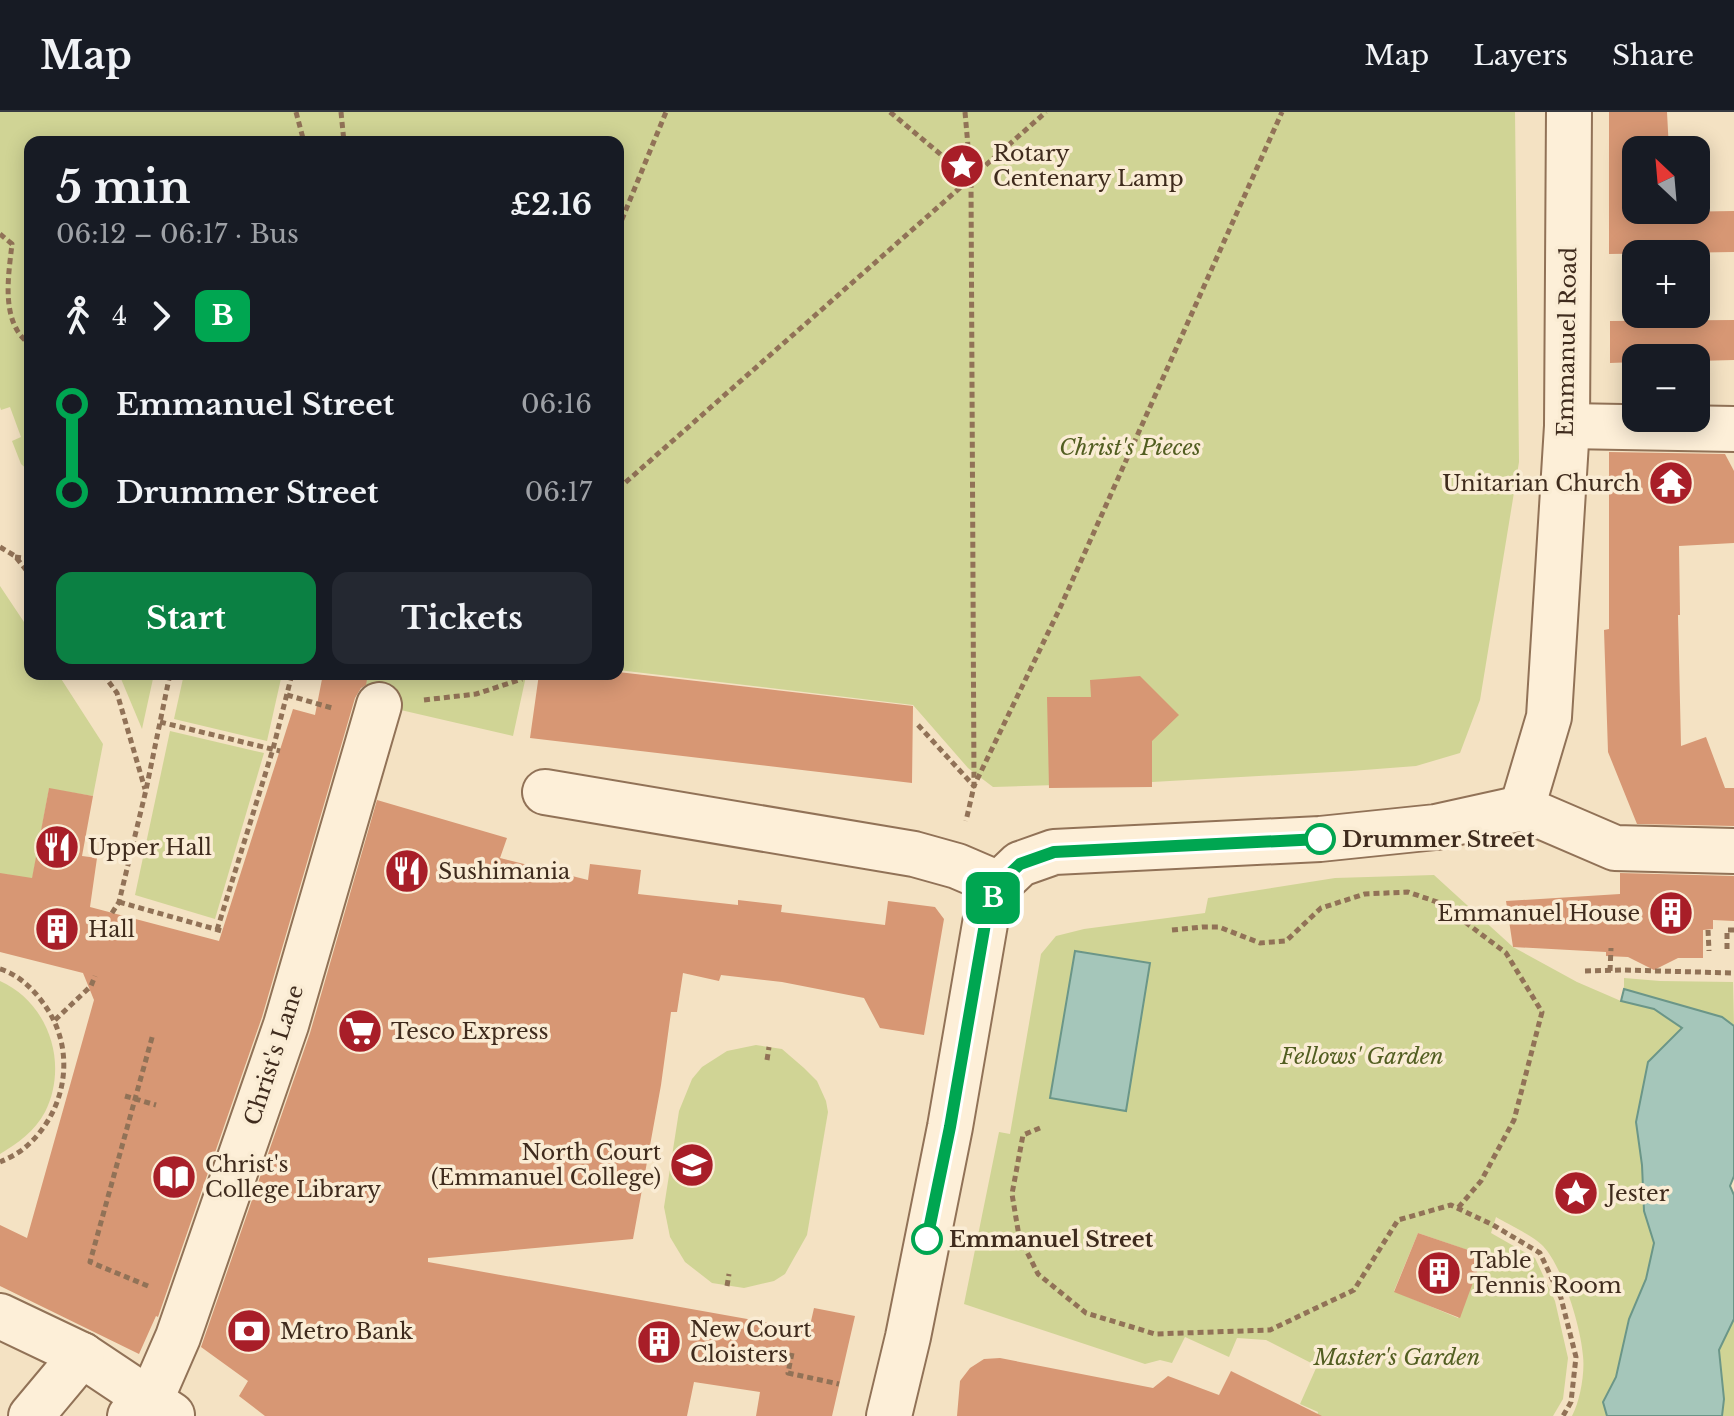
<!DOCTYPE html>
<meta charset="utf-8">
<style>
:root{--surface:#171b24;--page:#242831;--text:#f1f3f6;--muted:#9ea1a6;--line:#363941;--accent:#0b8043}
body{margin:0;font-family:"Libre Baskerville",serif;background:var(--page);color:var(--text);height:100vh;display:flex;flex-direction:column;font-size:30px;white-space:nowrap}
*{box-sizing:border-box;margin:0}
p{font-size:26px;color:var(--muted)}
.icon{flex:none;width:44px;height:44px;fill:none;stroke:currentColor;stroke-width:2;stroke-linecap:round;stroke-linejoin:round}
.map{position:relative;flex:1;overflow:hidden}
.panel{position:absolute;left:24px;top:24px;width:600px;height:544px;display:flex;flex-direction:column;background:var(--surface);border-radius:16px;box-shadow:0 4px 20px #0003}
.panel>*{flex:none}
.badge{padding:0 16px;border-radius:12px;font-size:28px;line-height:52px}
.needle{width:52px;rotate:334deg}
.tools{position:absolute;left:1622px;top:24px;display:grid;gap:16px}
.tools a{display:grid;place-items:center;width:88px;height:88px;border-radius:16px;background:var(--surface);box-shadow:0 4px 20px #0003;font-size:40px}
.map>.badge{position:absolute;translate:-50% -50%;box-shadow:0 0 0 4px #fff}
.legs{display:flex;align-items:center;gap:12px;height:88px;padding:0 32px;font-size:26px}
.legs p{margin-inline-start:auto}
.headline{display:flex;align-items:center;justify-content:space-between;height:136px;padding:0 32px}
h1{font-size:44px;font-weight:700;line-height:60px}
.cta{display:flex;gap:16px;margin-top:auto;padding:16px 32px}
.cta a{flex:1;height:92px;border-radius:16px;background:var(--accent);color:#fff;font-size:32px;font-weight:700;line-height:92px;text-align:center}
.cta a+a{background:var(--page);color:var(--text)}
ul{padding:0 32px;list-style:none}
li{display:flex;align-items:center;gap:28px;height:88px;font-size:30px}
li i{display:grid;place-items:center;width:12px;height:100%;margin:0 10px;background:currentColor}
li i::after{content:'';width:20px;height:20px;margin:-10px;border:6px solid;border-radius:50%;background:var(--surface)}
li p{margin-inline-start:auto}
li:first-child i{background:linear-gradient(#0000 50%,currentColor 0)}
li:last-child i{background:linear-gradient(currentColor 50%,#0000 0)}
header{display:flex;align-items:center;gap:48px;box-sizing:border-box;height:112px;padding:0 40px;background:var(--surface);border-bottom:2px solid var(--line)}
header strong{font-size:38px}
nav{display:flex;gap:44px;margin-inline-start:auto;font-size:28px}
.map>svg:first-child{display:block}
.green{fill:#d0d495;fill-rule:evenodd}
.water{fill:#a5c6ba;stroke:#6b9688;stroke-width:2}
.building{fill:#d79774}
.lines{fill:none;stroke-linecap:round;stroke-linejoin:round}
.minor-casing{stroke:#917257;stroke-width:48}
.path{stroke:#917257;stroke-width:5;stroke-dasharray:6 4;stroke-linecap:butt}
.minor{stroke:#fdefd8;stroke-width:44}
.line-1-casing{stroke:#fff;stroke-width:18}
.line-1{stroke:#00a651;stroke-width:12}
.stop-1-dot{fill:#fff;stroke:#00a651;stroke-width:4}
.labels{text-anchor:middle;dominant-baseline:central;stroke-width:7;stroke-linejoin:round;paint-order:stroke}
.poi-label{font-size:22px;fill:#3f2b1d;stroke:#faecd4;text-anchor:start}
.street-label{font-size:22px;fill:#3f2b1d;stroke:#faecd4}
.park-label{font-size:22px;font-style:italic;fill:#525e21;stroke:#faecd4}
.stop-label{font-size:22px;font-weight:bold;fill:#3f2b1d;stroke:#faecd4;text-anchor:start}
</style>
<header>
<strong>Map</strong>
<nav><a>Map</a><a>Layers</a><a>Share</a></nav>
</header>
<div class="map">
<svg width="1734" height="1304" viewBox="0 0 1734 1304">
<rect width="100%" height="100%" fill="#f4e2c3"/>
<g class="green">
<path d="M0 0H1515L1519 350 1480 588 1460 641 1416 654 1351 659 1152 670 993 675 968 656 913 593 618 558V30H30V360L21 352 12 329 21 325 10 295 1 298 0 295Z"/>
<path d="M0 474 30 519V562H58L103 632 93 684 49 677 30 779 10 763 0 762Z"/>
<path d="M119 562H154L142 617Z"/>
<path d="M184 562H282L267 629 174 607Z"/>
<path d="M368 562H529L526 564 513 624 379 593 361 591Z"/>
<path d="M170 619 264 641 215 807 135 783Z"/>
<path d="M1434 763 1513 835 1577 870 1621 889 1654 897 1683 916 1636 1010 1642 1053 1644 1099 1654 1131 1646 1167 1629 1207 1616 1265 1603 1290 1607 1304H1572C1580 1289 1585 1261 1583 1244 1581 1216 1563 1155 1543 1134 1535 1125 1508 1112 1496 1105L1491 1121 1535 1146 1555 1189 1568 1246 1563 1287 1553 1304H1317L1318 1300 1300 1292 1317 1254 1266 1228 1237 1226 1229 1245 1185 1225 1172 1251 1160 1248 1145 1252 964 1192 999 1020 1010 1022 1041 842 1056 824 1084 817 1205 801 1208 786 1335 766ZM1418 1121 1482 1143 1458 1206 1394 1179Z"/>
<path d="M1624 866 1660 869 1733 870 1734 914 1722 905 1624 877Z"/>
<path d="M0 869C49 891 69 952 45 1000 35 1019 18 1031 0 1042Z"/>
<path d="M756 933 782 937 804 956 817 969 826 989 828 1000 807 1123 785 1162 774 1169 744 1176 712 1171 685 1150 670 1125 664 1095 679 999 692 967 702 955 727 939Z"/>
<path d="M1734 1207V1304H1722L1724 1287 1719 1238Z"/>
</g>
<g class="water">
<path d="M1075 839 1150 851 1126 999 1050 986Z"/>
<path d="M1624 877 1722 905 1734 914V1064L1730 1074 1734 1083V1207L1719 1238 1724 1287 1722 1304H1607L1603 1290 1616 1265 1629 1207 1646 1167 1654 1131 1644 1099 1642 1053 1636 1010 1648 950 1682 916 1654 897 1621 889Z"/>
</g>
<g class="building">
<path d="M1609 0H1667L1669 38H1636V98H1672L1673 100 1734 99V140L1609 142Z"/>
<path d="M1734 208V248L1696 249V246H1636V250L1610 251V209Z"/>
<path d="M1609 340 1725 342 1734 359V431L1679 434 1680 503H1678L1681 634 1706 625 1725 676H1734V714L1637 712 1608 640 1604 518 1609 517Z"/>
<path d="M618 560 913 594 912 671 530 626 539 562H618Z"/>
<path d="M323 562H368L366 573 361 576 355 586 262 905 158 1205 156 1204 139 1242 0 1174V1113L27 1126 94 888 83 861 0 840V761L32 766 49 676 93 684 82 744 97 746 90 795 219 829 293 597 315 603Z"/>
<path d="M1140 564 1179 603 1152 629V675L1049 676 1047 585H1091L1090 568Z"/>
<path d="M377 688 507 726 500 746 588 768 590 752 641 758 638 782 738 793V788L782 793 781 800 885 813 888 789 935 795 944 807 924 923 880 916 864 886 782 870 721 863 719 869 683 861 677 900H671L661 973 633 1127 428 1146V1150L809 1218 814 1196 855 1204 832 1304H756L760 1280 694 1270 687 1304H265L239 1284 248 1269 201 1235 310 921Z"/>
<path d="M1620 761 1734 764V809L1713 808V817L1703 818V846H1678L1654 858 1628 845 1606 844V840L1513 835 1506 789 1620 782Z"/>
<path d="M1418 1121 1483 1143 1460 1206 1394 1180Z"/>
<path d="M1000 1246 1153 1276 1168 1264 1219 1283 1231 1259 1322 1304H957L960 1269 970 1256 984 1247Z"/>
</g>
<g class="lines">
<g class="minor-casing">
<g id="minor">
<path d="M1567 314 1734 317"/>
<path d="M545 680 914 742 957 754 999 772"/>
<path d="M1522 696 1549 605 1567 314 1569 0"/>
<path d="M1522 696 1615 736 1734 739"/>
<path d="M0 1204 82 1243 172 1303"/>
<path d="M31 1304 82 1243"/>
<path d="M130 1304 151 1287 178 1225 286 913 379 593"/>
<path d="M889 1304 908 1225 950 1015 986 806 999 772 1020 752 1054 740 1320 727 1436 715 1522 696"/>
</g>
</g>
<g class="path">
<path d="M296 0 304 30"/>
<path d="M341 0 344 30"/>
<path d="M890 0 970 67"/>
<path d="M965 0 971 68 974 674 966 709"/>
<path d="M618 117 666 0"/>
<path d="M0 122 12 132C9 159 3 194 17 218 20 224 25 228 30 233"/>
<path d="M618 377 1046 0"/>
<path d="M0 435 15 444 30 463"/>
<path d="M15 445 30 447"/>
<path d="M103 562 117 581 145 677"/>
<path d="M287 583 332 596"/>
<path d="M424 588 476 582 522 567"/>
<path d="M160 610 280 639"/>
<path d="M918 613 974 674 1060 496 1282 0"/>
<path d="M119 790 222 819"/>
<path d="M112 801 119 790 146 678 170 562"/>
<path d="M217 818 273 637 292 562"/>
<path d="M1172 818 1203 815H1219L1260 831 1286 829 1321 796 1365 782 1408 780 1440 791 1506 841 1542 900 1514 1008 1481 1069 1458 1096"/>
<path d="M1708 818 1709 839"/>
<path d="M1727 837V818H1734"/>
<path d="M0 857C20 863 35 879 46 895 78 942 65 1004 22 1038 15 1043 7 1047 0 1050"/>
<path d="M1585 859 1622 858 1734 861"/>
<path d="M1610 859 1611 836"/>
<path d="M55 908 91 874 95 864"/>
<path d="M767 948 769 935"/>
<path d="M125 984 156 993"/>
<path d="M1040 1016 1023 1023 1012 1082 1019 1124 1038 1162 1086 1201 1155 1222 1270 1218 1354 1178 1398 1108 1451 1093 1493 1113 1540 1141 1561 1186 1576 1245 1571 1290 1563 1304"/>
<path d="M148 1174 90 1150 153 922"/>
<path d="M727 1174 729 1162"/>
<path d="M792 1241 788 1261 839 1272"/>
</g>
<use href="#minor" class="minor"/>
</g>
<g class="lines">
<g class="line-1-casing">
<path id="line-1" d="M927 1127 950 1015 986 806 999 772 1020 752 1054 740 1320 727"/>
</g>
<use href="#line-1" class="line-1"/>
</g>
<defs>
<g id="sight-disc" transform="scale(2.3)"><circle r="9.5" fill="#a81e28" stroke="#faecd4"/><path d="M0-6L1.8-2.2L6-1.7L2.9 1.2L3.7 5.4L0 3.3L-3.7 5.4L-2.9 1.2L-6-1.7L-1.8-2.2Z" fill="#fff"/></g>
<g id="temple-disc" transform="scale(2.3)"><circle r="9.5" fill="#a81e28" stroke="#faecd4"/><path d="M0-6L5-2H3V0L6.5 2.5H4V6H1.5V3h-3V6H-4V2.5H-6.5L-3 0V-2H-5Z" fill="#fff"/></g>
<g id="restaurant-disc" transform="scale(2.3)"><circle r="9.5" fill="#a81e28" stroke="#faecd4"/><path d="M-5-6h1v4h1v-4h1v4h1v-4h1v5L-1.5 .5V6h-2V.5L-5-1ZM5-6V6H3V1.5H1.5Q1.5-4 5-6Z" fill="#fff"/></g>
<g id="building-disc" transform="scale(2.3)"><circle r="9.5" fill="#a81e28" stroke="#faecd4"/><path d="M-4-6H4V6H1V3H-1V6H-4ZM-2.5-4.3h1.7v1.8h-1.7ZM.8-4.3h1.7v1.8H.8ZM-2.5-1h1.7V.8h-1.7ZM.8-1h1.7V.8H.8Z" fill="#fff"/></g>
<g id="supermarket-disc" transform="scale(2.3)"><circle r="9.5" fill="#a81e28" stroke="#faecd4"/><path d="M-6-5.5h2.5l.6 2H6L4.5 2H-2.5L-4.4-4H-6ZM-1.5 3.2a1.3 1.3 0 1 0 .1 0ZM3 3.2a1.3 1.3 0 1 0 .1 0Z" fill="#fff"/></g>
<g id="university-disc" transform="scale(2.3)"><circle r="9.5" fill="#a81e28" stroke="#faecd4"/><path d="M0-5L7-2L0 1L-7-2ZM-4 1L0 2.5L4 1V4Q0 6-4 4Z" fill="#fff"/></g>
<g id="library-disc" transform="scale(2.3)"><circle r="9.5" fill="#a81e28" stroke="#faecd4"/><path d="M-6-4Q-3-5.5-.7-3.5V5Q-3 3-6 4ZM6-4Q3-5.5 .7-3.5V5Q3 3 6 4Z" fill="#fff"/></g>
<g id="bank-disc" transform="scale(2.3)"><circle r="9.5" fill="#a81e28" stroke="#faecd4"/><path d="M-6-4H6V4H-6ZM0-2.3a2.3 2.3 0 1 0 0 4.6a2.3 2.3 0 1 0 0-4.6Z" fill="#fff"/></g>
</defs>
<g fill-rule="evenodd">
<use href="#sight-disc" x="962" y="54"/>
<use href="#temple-disc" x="1671" y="371"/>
<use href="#restaurant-disc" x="57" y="735"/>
<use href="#restaurant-disc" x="407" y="759"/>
<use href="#building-disc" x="1671" y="801"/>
<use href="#building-disc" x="57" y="817"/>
<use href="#supermarket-disc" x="360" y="919"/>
<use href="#university-disc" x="692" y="1053"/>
<use href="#library-disc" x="174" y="1065"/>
<use href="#sight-disc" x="1576" y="1081"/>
<use href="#building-disc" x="1439" y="1161"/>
<use href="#bank-disc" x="249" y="1219"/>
<use href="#building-disc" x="659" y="1230"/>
</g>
<g class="stop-1-dot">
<circle cx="1320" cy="727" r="14"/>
<circle cx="927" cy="1127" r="14"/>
</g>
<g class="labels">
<g class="poi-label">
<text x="993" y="41">Rotary<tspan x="993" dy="25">Centenary Lamp</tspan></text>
<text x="1640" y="371" text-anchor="end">Unitarian Church</text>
<text x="88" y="735">Upper Hall</text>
<text x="438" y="759">Sushimania</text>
<text x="1640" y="801" text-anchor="end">Emmanuel House</text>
<text x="88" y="817">Hall</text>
<text x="391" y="919">Tesco Express</text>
<text x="661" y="1040" text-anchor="end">North Court<tspan x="661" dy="25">(Emmanuel College)</tspan></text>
<text x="205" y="1052">Christ's<tspan x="205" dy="25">College Library</tspan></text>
<text x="1607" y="1081">Jester</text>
<text x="1470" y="1148">Table<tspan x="1470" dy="25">Tennis Room</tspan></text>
<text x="690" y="1217">New Court<tspan x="690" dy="25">Cloisters</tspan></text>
<text x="280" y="1219">Metro Bank</text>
</g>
<g class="street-label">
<text transform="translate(1567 230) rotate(-89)">Emmanuel Road</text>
<text transform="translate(274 943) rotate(-72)">Christ's Lane</text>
</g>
<g class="park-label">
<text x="1130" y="335">Christ's Pieces</text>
<text x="1362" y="944">Fellows' Garden</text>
<text x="1397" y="1245">Master's Garden</text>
</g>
<g class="stop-label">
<text x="1342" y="727">Drummer Street</text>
<text x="949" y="1127">Emmanuel Street</text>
</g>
</g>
</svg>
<div class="tools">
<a><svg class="needle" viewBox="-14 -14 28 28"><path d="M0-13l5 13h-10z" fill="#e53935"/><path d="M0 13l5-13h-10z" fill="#9ea1a6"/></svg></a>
<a>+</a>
<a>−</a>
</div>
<b class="badge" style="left:993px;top:786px;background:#00a651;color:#fff">B</b>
<section class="panel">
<div class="headline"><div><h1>5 min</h1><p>06:12 – 06:17 · Bus</p></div><b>£2.16</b></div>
<div class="legs"><svg class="icon" aria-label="walk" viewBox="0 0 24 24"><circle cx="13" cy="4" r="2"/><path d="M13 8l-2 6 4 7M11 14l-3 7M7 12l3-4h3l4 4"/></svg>4<svg class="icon" aria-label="forward" viewBox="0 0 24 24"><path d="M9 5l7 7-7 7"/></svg><b class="badge" style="background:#00a651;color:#fff">B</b></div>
<ul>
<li><i style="color:#00a651"></i><b>Emmanuel Street</b><p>06:16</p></li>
<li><i style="color:#00a651"></i><b>Drummer Street</b><p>06:17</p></li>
</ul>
<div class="cta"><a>Start</a><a>Tickets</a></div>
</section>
</div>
